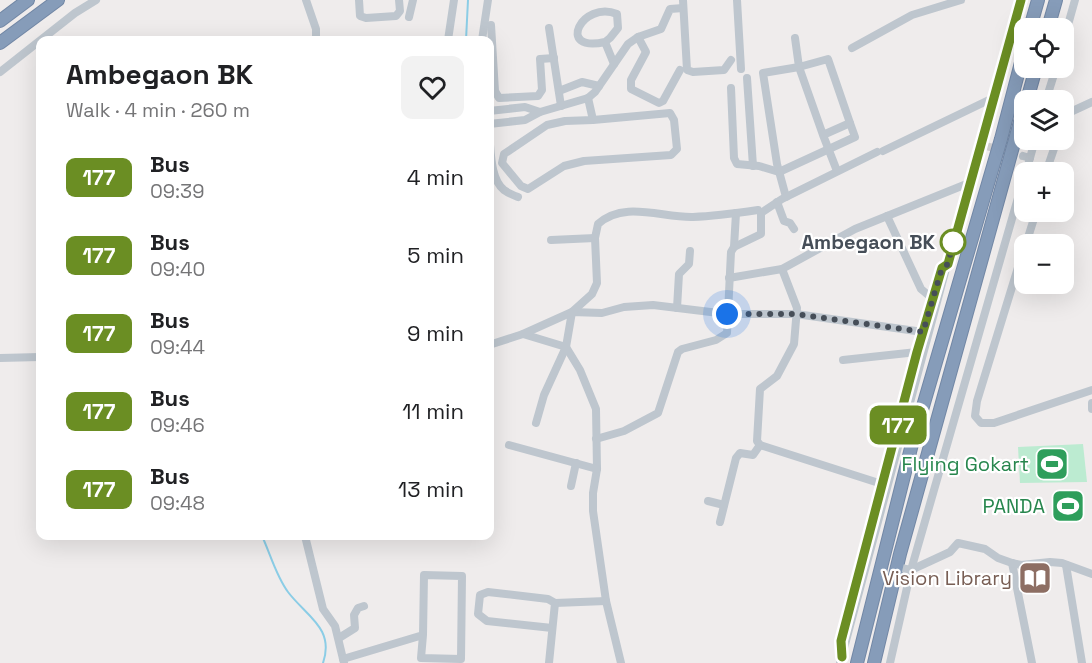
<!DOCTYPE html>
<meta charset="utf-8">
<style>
:root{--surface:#fff;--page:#f2f2f2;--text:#202124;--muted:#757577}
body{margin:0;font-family:"Space Grotesk",sans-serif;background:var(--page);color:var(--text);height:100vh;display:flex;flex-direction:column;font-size:22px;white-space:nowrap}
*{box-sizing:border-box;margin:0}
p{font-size:20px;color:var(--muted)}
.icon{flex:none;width:33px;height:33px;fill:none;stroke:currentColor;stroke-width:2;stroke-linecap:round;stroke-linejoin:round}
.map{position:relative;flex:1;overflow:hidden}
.side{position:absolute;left:36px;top:36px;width:458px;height:504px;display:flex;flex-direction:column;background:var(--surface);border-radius:12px;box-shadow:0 6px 24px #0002}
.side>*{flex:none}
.badge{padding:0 12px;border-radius:9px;font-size:21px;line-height:39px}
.controls{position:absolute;left:1014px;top:18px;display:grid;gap:12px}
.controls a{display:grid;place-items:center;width:60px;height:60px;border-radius:12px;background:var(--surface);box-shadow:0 6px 24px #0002;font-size:30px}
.you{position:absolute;width:30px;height:30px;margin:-15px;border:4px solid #fff;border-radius:50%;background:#1a73e8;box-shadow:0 0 0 9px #1a73e833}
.map>.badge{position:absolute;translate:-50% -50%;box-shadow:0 0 0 3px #fff}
.round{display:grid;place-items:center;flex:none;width:63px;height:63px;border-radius:12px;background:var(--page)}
.overview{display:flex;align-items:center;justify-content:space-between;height:102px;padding:0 30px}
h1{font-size:28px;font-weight:700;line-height:45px}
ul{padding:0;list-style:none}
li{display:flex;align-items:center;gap:18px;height:78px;padding:0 30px}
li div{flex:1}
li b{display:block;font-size:22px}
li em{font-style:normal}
li .badge{min-width:66px;font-weight:700;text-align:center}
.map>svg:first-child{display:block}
.green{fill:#bcebd1}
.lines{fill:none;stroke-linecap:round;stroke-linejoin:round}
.stream{stroke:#8bcde6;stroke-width:2}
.minor-tunnel{stroke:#cdccce;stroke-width:8;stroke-dasharray:8 4;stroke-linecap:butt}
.highway-casing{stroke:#7287a5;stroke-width:14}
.minor{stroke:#bec6ce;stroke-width:8}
.highway{stroke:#869cb9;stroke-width:12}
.line-casing{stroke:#fff;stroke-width:14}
.line{stroke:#6b8e23;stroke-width:9}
.walk{stroke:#464e58;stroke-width:6;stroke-dasharray:0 10.8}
.stop-dot{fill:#fff;stroke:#6b8e23;stroke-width:3}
.labels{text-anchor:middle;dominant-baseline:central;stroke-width:4.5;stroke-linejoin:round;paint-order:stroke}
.stop-label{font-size:20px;font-weight:bold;fill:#464e58;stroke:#fff;text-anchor:end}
.leisure-label{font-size:20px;fill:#27864d;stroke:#fff;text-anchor:end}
.education-label{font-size:20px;fill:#785e54;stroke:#fff;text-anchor:end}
</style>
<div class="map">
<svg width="1092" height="663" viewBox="0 0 1092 663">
<rect width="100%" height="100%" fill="#efecec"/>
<path class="green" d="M1083 444 1087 482 1020 483 1018 447Z"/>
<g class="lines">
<g class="stream">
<path d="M466 40 468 0"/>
<path d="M262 536C270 553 276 576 288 592 306 616 335 628 323 663"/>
</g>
<path class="minor-tunnel" d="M986 146 1023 156"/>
<g class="highway-casing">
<g id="highway">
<path d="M0 21 28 0"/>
<path d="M1030 28 1038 0"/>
<path d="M1048 28 1056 0"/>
<path d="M0 43 58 0"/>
<path d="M1027 100 1036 68"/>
<path d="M857 663 912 444 1001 139 1024 51"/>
<path d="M874 663 900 554 1024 107"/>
</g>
</g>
<g class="minor">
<path d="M306 0 316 29V40"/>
<path d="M359 0 360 16 366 18 396 16 400 11 399 0"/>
<path d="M683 0 687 70 693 72 724 70 731 60"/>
<path d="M737 0 741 69"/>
<path d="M409 17 413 0"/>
<path d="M491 25 495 91 499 98 538 96 542 90 540 59 554 58"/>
<path d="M549 28 561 106"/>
<path d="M638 37 646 52 631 80V89L659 103 663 101 680 70"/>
<path d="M1064 39 1075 0"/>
<path d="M448 40 454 0"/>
<path d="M482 40 488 0"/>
<path d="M605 42C555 53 582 0 617 14L618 28 610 38 605 42 614 64"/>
<path d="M852 48 912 15 961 0"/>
<path d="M0 72 75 13 96 0"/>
<path d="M747 78 753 166"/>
<path d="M731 88 734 158 737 164 759 166 779 172 855 137 850 123"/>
<path d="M559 91 582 82 599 86"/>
<path d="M588 98 593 120 565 121 547 125 504 154 502 163 521 186 528 189 564 166 584 161 671 155 677 149 674 120 670 113 593 120"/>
<path d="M1046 100 1056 68"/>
<path d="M489 111 525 107 540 112"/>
<path d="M1064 115 1092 102"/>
<path d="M489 124 525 120 540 112 588 98 595 92 628 44 638 37 661 29 670 9 683 8"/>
<path d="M489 134C491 150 490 179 504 190 508 193 513 195 518 197"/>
<path d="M823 135 799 67 828 59 850 123 823 135 837 171"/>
<path d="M883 151 993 98"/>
<path d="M1023 156 1030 158 1035 140"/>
<path d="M1026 172 1030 158"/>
<path d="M1046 172 1057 140"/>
<path d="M786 197 777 164 763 73 799 67 795 38"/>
<path d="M777 202 784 221 790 223 794 229"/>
<path d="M887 216 921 289 933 299"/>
<path d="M551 240 595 238"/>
<path d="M1026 244 1036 212"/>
<path d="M734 247 736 213"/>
<path d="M1024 248 977 401 975 416 981 423H994L1092 390"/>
<path d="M782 269 797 308 794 344 777 376 760 389 757 441 760 445 882 484"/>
<path d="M729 278 782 269 855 229 969 183"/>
<path d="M677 308 679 274 689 264 690 251"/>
<path d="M523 334 566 347 580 370 596 409 597 469 593 493V511L606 601 621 663"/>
<path d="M489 345 523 334 572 312 602 313 624 307 653 305 727 314H796L923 332"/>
<path d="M0 358 40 357"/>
<path d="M843 360 917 352"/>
<path d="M1092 403V409"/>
<path d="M536 423 544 395 566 347 572 312 592 294 597 283 595 238 598 224C624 200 662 218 693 217 715 216 737 213 758 210"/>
<path d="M596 439 624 431 658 413 678 352 682 349 716 340 727 333 731 252 734 247 761 234V213L782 199 877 152"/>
<path d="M509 445 597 469"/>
<path d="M571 486 576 463"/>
<path d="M708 501 724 505"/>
<path d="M720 522 736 458 740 453 753 455 760 445"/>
<path d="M305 536 323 609 335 626 344 663"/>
<path d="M1012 563 1032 663"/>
<path d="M1066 565 1082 663"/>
<path d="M896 567 911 570 950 552 958 543 985 549 998 558 1012 563 1021 565 1050 562 1062 563 1092 574"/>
<path d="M851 602 929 310"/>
<path d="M555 603 606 601"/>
<path d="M339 638 355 628 354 615 358 608 364 606"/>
<path d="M343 659 423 635 424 575 462 576 461 659 421 658 423 635"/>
<path d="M549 663 555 603 548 599 488 592 480 595 478 614 487 621 552 628"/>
<path d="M840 663 969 183 1021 0"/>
<path d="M890 663 911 570 1024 177"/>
</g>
<use href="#highway" class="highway"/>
</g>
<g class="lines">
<g class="line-casing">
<path id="line" d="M842 657 841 641 917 352 942 268 948 264 1021 0"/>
</g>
<use href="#line" class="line"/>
<path class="walk" d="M727 314H796L923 332 942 268 948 264 953 242"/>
</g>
<defs>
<g id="stadium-square" transform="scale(1.725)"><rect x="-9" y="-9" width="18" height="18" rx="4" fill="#2e9e5b" stroke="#fff"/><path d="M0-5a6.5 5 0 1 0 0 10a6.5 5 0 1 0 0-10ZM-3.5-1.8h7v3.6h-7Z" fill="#fff"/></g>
<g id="library-square" transform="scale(1.725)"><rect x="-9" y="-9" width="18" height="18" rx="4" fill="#8d6e63" stroke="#fff"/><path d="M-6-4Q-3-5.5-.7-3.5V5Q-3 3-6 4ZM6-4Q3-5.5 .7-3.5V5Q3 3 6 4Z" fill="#fff"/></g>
</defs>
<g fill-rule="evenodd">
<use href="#stadium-square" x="1052" y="464"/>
<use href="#stadium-square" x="1068" y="506"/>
<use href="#library-square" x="1035" y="578"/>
</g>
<circle class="stop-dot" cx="953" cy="242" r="12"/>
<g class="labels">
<g class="stop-label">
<text x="935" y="242">Ambegaon BK</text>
</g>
<g class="leisure-label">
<text x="1029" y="464">Flying Gokart</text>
<text x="1045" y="506">PANDA</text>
</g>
<g class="education-label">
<text x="1012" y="578">Vision Library</text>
</g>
</g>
</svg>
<div class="controls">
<a><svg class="icon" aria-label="locate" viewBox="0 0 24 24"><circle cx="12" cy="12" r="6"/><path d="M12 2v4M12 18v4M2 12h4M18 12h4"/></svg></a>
<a><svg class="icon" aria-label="layers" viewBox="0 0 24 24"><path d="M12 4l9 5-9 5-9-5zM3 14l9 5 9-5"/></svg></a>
<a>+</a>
<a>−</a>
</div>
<div class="you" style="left:727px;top:314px"></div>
<b class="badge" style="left:898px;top:425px;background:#6b8e23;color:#fff">177</b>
<section class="side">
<div class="overview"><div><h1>Ambegaon BK</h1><p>Walk · 4 min · 260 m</p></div><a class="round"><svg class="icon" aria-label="heart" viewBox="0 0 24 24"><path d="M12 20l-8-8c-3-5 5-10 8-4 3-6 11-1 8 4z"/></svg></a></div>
<ul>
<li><span class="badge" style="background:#6b8e23;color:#fff">177</span><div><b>Bus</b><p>09:39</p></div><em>4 min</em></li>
<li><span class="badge" style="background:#6b8e23;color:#fff">177</span><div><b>Bus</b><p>09:40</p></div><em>5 min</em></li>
<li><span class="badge" style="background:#6b8e23;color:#fff">177</span><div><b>Bus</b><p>09:44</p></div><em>9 min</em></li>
<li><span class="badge" style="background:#6b8e23;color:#fff">177</span><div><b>Bus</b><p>09:46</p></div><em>11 min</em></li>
<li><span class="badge" style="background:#6b8e23;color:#fff">177</span><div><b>Bus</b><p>09:48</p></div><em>13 min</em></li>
</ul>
</section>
</div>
